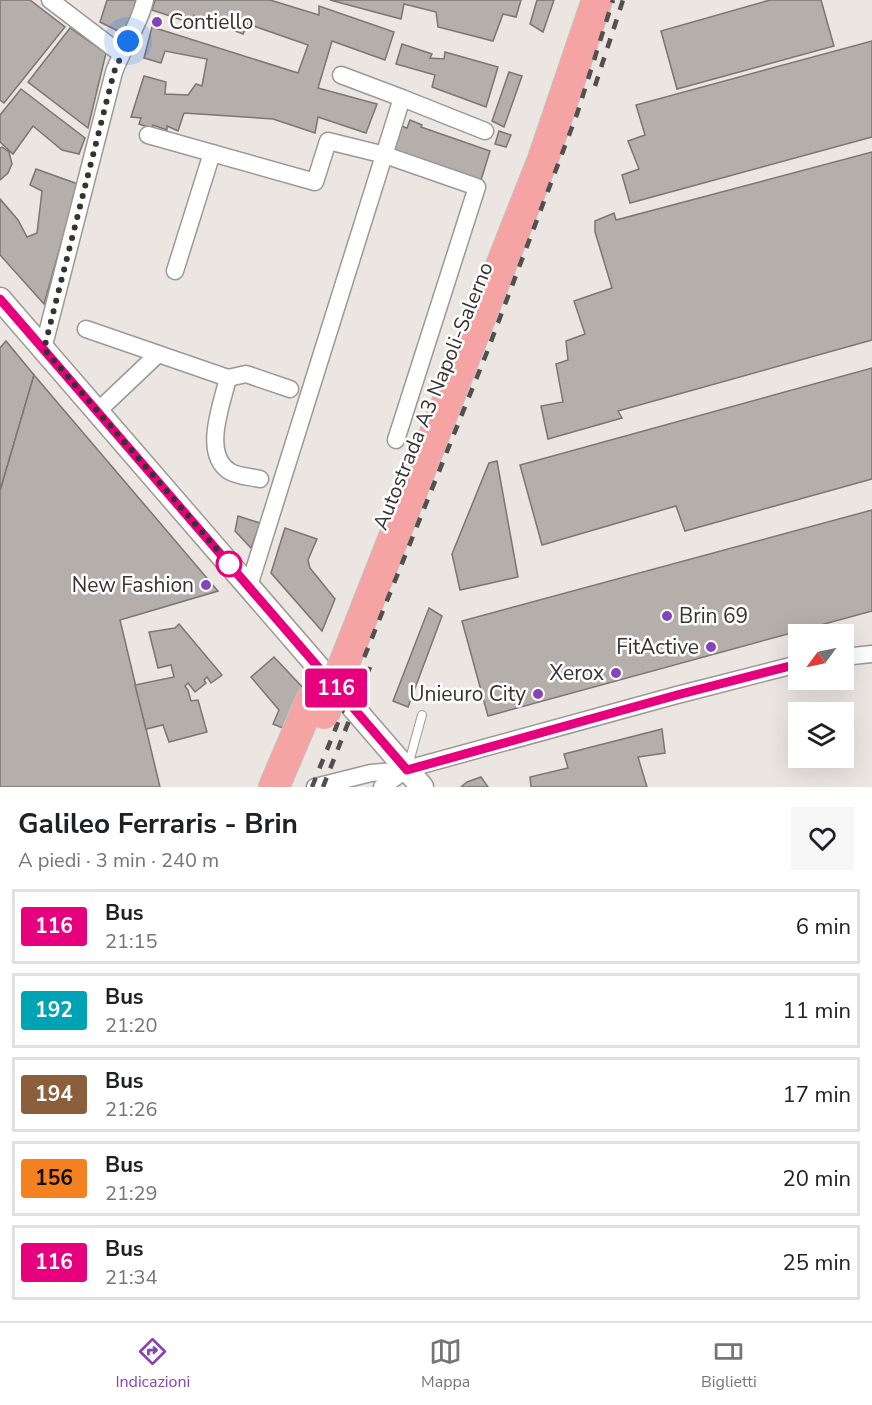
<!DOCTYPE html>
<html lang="it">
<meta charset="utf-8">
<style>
:root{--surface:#fff;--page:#f6f6f6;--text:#202124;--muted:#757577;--line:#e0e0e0;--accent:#8545ba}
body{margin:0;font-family:"Nunito Sans",sans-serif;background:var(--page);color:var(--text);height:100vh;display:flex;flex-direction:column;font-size:22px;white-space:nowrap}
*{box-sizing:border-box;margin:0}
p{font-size:20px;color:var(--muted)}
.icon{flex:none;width:33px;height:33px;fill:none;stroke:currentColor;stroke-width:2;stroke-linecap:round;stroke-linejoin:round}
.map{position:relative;height:787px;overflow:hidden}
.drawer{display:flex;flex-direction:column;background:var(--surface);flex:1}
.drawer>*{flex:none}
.badge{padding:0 12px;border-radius:4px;font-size:21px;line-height:39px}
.needle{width:39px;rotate:237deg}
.fabs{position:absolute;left:788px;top:624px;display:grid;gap:12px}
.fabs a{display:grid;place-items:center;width:66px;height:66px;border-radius:0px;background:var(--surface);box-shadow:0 6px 24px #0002;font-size:30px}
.you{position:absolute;width:30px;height:30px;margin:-15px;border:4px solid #fff;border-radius:50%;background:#1a73e8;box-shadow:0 0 0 9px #1a73e833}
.map>.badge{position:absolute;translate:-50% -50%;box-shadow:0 0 0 3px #fff}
.round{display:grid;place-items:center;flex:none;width:63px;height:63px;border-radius:0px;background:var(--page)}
.overview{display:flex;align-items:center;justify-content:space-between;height:102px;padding:0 18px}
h1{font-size:28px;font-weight:700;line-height:45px}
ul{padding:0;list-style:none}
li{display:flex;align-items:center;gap:18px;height:75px;margin:0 12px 9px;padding:0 6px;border:3px solid var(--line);border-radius:0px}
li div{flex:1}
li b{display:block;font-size:22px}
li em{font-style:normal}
li .badge{min-width:66px;font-weight:700;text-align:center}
.tabs{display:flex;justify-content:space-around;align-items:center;height:84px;border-top:2px solid var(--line);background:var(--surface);font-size:16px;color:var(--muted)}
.tabs a{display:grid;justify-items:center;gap:3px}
.tabs .selected{color:var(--accent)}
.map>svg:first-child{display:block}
.building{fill:#b5afac;stroke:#7b7573;stroke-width:1.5}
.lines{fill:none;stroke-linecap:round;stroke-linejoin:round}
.lane-casing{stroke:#9d9895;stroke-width:10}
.street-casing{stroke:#9d9895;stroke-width:19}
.secondary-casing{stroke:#9d9895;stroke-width:25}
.highway-casing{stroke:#c3c2c2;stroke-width:32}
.lane{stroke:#fff;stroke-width:8}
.street{stroke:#fff;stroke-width:16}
.secondary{stroke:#fff;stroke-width:22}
.highway{stroke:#f6a4a3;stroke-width:30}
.rail{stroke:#534f4e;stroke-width:4.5;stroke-dasharray:10 10;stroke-linecap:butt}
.highway-bridge-casing{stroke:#c3c2c2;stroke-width:32;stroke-linecap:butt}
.highway-bridge{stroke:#f6a4a3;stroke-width:30}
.line-casing{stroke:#fff;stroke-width:14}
.line{stroke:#e6007e;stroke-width:9}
.walk{stroke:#363332;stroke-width:6;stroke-dasharray:0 10.8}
.poi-dot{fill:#8545ba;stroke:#fff;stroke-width:2}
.stop-dot{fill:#fff;stroke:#e6007e;stroke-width:3}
.labels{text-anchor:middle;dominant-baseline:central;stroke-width:5;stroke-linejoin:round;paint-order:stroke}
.poi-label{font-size:21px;fill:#363332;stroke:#fff;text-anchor:end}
.street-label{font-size:21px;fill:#363332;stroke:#fff}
</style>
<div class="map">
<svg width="872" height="787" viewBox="0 0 872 787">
<rect width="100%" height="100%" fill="#ece6e3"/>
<g class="building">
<path d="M0 0H30L65 27 4 103 0 100Z"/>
<path d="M107 0H136L126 35 100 22Z"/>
<path d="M155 0H270L319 15V6L394 32 385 60 332 41 318 88 377 104 366 133 318 117 315 133 273 119 184 113 178 131 167 126V130L153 125V129L139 124 141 118 131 117 144 76 166 82 165 94 188 95 196 84 202 86 207 59 165 51 161 63 144 58 152 27 298 73 308 45 248 24 243 34 194 15V24L152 10Z"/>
<path d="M330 0H521L516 17 503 14 493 41 438 27 436 12 404 4 401 19Z"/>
<path d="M537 0H554L543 32 530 24Z"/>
<path d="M770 0H821L834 46 677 89 661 31Z"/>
<path d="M70 28 106 53 88 128 28 82Z"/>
<path d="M872 41V137L630 203 622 175 639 169 628 141 645 135 636 105Z"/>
<path d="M402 44 432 54 430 58 444 59 445 52 498 67 486 107 432 87 435 75 396 64Z"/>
<path d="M509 72 522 76 504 127 492 121Z"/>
<path d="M21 89 85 138 79 154 62 150 33 126 13 154 0 142V115Z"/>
<path d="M410 120 422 125 421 127 490 151 481 180 393 152 401 126 407 128Z"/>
<path d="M499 131 511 135 506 147 495 144Z"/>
<path d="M2 147 9 152 12 164 8 173 0 180V148Z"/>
<path d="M872 152V340L618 411 622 418 548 439 541 406 563 402 556 364 568 360 566 341 585 334 574 301 612 288 595 232V221L614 213 616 220Z"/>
<path d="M36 169 78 184 44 304 0 255V199L18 220 27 237 37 233 42 191 30 185Z"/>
<path d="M6 341 34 375 0 491V348Z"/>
<path d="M872 368V479L685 531 676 506 542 545 520 465Z"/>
<path d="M34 375 218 591 120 620 160 787H0V491Z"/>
<path d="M497 461 518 577 460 590 452 554 489 463Z"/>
<path d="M872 510V611L488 716 462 621Z"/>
<path d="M238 516 260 523 251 548 235 531Z"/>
<path d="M285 528 317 539 308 560 310 568 335 599 322 631 271 573Z"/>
<path d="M429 608 442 616 408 707 393 701Z"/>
<path d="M179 624 222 675 211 683 207 677 204 680 206 683 195 692 188 683 185 686 188 690 191 701 198 700 207 732 169 742 163 725 146 729 135 685 174 677 171 665 158 668 149 632 175 628Z"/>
<path d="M274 657 305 690 288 730 273 724 279 710 251 677Z"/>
<path d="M662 729 665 753 638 757 647 787H531L530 777 568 768 564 754Z"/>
<path d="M481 777 488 787H461L467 782Z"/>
</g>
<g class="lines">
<g class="lane-casing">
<path id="lane" d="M408 766 422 715"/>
</g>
<g class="street-casing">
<g id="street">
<path d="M50 0 121 54"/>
<path d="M341 75 402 98"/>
<path d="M148 135 315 182 328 141 385 155 477 187 396 440"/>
<path d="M175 271 212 153"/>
<path d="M86 329 228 378 246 374 290 389"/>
<path d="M43 349 114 72C123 47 139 26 145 0"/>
<path d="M228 378C222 404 202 453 229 471 236 476 251 477 260 479"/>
<path d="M98 411 158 354"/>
<path d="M249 586 402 98 485 131"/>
<path d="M843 657 872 654"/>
<path d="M315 787 371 773 406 770"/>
<path d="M382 787 407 769 677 695 798 664"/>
</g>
</g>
<g class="secondary-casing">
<path id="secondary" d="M0 299 422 787"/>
</g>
<g class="highway-casing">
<g id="highway">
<path d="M347 656 543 159 597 0"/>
<path d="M274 787 311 700"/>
</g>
</g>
<use href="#lane" class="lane"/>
<use href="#street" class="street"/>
<use href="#secondary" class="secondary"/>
<use href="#highway" class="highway"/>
<g class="rail">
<path d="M595 86 623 0"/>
<path d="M312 787 487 352 577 114 613 0"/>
<path d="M323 787 370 667"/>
</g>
<g class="highway-bridge-casing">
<path id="highway-bridge" d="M324 714 347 656"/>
</g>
<use href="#highway-bridge" class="highway-bridge"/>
</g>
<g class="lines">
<g class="line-casing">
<path id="line" d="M0 299 407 770 677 695 798 664"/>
</g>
<use href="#line" class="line"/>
<path class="walk" d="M128 41 114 72 44 349 234 569 229 564"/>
</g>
<g class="poi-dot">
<circle cx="157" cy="22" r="6"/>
<circle cx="206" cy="585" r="6"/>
<circle cx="667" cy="616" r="6"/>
<circle cx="711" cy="647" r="6"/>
<circle cx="616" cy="673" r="6"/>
<circle cx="538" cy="694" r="6"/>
</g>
<circle class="stop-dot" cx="229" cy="564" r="12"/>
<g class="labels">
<g class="poi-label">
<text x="169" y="22" text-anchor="start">Contiello</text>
<text x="194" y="585">New Fashion</text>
<text x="679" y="616" text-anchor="start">Brin 69</text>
<text x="699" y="647">FitActive</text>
<text x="604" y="673">Xerox</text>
<text x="526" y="694">Unieuro City</text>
</g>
<g class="street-label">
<text transform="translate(433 396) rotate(-68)">Autostrada A3 Napoli-Salerno</text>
</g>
</g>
</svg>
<div class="fabs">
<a><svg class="needle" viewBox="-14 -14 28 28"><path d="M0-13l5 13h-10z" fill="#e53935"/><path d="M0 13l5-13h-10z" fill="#757577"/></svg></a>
<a><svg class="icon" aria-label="layers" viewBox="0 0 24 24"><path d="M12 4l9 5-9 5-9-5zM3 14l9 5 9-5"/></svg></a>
</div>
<div class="you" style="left:128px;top:41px"></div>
<b class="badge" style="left:336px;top:688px;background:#e6007e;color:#fff">116</b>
</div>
<section class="drawer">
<div class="overview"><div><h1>Galileo Ferraris - Brin</h1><p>A piedi · 3 min · 240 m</p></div><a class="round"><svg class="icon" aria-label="heart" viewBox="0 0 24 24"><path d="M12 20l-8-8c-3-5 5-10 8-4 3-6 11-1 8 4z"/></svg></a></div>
<ul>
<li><span class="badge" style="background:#e6007e;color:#fff">116</span><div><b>Bus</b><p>21:15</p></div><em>6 min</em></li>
<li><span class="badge" style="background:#00a3b4;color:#fff">192</span><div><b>Bus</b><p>21:20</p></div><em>11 min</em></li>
<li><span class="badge" style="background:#8b5e3c;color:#fff">194</span><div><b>Bus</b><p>21:26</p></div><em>17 min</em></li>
<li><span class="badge" style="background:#f58220;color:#111">156</span><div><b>Bus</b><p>21:29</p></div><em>20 min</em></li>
<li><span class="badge" style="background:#e6007e;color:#fff">116</span><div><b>Bus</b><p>21:34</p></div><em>25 min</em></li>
</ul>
</section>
<nav class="tabs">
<a class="selected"><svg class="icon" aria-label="directions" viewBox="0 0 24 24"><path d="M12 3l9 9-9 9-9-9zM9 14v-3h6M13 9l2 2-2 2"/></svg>Indicazioni</a>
<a><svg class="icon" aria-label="map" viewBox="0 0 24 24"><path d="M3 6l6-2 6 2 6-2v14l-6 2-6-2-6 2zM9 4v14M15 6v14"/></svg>Mappa</a>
<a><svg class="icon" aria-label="tickets" viewBox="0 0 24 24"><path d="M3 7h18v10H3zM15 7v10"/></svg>Biglietti</a>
</nav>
